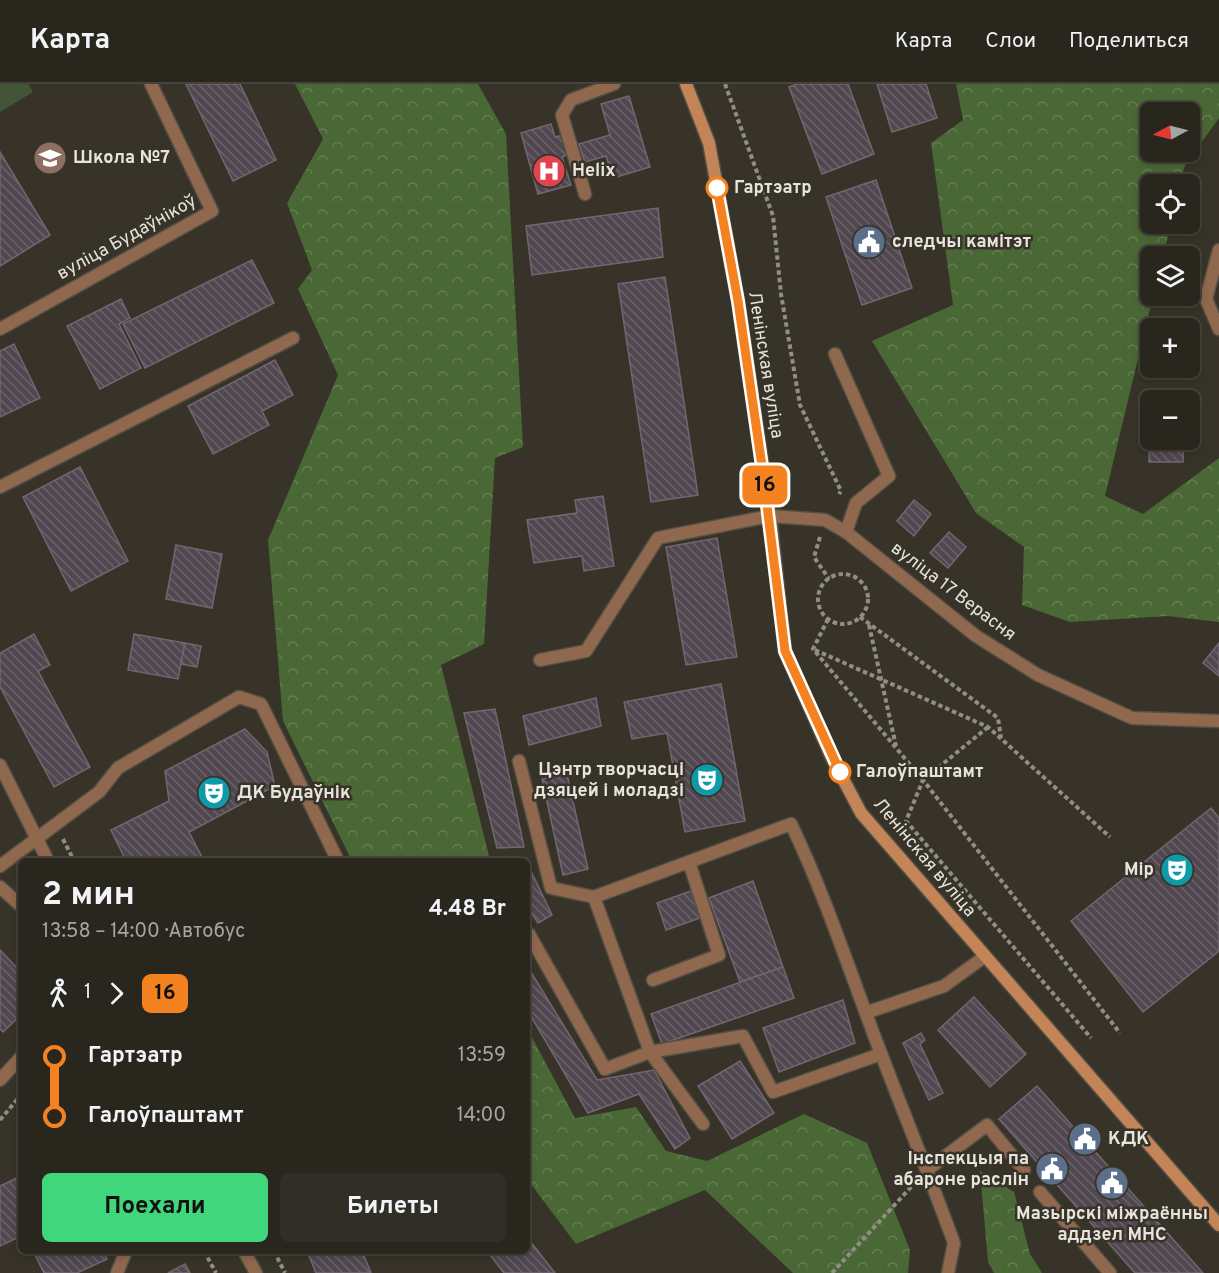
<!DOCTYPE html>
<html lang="ru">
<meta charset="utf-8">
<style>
:root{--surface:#29261e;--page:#312e27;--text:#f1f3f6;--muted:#a5a5a4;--line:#45433c;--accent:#40d77c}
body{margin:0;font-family:Overpass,sans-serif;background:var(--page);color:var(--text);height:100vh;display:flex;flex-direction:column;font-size:22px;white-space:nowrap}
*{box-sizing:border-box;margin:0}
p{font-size:20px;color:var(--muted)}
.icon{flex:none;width:33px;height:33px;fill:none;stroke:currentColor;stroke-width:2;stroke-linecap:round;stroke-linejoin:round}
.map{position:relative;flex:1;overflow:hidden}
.side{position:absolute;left:18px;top:774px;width:512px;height:396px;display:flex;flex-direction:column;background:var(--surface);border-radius:9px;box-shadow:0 3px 9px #0003,0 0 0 2px var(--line)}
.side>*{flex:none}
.badge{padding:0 12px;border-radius:9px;font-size:21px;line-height:39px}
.needle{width:39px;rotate:263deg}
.controls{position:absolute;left:1140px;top:18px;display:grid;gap:12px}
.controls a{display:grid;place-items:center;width:60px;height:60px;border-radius:9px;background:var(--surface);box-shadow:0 3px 9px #0003,0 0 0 2px var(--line);font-size:30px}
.map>.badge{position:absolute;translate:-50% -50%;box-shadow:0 0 0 3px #fff}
.legs{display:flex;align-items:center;gap:9px;height:66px;padding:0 24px;font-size:20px}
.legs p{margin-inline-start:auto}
.headline{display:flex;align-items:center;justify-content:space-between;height:102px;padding:0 24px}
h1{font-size:33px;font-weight:700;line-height:45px}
.cta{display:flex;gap:12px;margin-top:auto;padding:12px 24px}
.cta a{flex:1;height:69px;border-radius:9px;background:var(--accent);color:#111;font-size:24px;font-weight:700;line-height:69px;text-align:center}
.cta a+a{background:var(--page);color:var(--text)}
ul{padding:0 24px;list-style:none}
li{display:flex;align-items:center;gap:21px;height:60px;font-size:22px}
li i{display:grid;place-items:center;width:9px;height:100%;margin:0 8px;background:currentColor}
li i::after{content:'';width:15px;height:15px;margin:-8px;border:4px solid;border-radius:50%;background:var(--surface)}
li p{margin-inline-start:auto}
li:first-child i{background:linear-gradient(#0000 50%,currentColor 0)}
li:last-child i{background:linear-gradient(currentColor 50%,#0000 0)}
header{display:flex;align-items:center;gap:36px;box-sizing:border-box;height:84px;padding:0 30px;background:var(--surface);border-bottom:2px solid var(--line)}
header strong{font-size:28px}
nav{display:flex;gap:33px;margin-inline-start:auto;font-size:21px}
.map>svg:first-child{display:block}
.grass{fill:#435537}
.forest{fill:url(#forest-crowns);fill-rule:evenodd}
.building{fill:url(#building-back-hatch);stroke:#726770;stroke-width:1.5}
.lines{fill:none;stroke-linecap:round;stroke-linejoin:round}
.service-casing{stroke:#534f45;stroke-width:15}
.minor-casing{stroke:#534f45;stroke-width:15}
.tertiary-casing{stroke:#534f45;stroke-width:15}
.secondary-casing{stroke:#534f45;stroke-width:15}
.path{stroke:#928e85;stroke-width:4;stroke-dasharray:4.5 3;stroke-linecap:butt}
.service{stroke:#8f684d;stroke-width:12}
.minor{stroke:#8f684d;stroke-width:12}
.tertiary{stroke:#8f684d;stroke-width:12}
.secondary{stroke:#c38558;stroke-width:12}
.line-1-casing{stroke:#fff;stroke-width:14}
.line-1{stroke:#f58220;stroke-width:9}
.stop-1-dot{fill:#fff;stroke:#f58220;stroke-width:3}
.labels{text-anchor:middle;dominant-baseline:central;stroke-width:5;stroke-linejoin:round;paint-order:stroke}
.poi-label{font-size:18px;font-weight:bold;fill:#e7e4dd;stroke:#373328;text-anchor:start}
.stop-label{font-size:18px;font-weight:bold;fill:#e7e4dd;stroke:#373328;text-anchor:start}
.street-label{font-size:18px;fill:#e7e4dd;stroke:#373328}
</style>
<header>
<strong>Карта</strong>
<nav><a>Карта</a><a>Слои</a><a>Поделиться</a></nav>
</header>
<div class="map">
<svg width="1219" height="1189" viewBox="0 0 1219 1189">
<defs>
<pattern id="forest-crowns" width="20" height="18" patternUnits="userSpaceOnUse" patternTransform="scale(1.5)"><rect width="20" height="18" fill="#4a6835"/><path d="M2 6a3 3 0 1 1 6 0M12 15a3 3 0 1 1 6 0" fill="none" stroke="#647d52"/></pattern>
<pattern id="building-back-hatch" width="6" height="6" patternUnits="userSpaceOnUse" patternTransform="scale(1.5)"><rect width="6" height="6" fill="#514750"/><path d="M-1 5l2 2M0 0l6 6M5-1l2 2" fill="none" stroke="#6a6169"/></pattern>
</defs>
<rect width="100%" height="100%" fill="#373328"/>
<path class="grass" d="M0 0H28L33 8 0 28Z"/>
<g class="forest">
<path d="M295 0H478L506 50 523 363 495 374 484 560 441 581 489 772 470 777H352L283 637 268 456 338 291 298 205 312 186 287 119 323 55Z"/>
<path d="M956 0H1219V34L1185 81 1180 100H1150V140H1171L1163 172H1150V212H1153L1105 412 1143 430 1219 374V538L1168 532 1070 538 1022 521 1024 463 976 429 872 257 953 221 931 59 963 36ZM1150 28H1190V68H1150Z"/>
<path d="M526 942 575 1034 636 1023 666 1067 707 1077 804 1030 867 1059 910 1166 908 1189H793L705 1106 576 1160 527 1095Z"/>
<path d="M980 1087 1014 1108 1030 1170 1042 1189H994L988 1178Z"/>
</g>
<g class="building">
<path d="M186 0H240L276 76 233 97Z"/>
<path d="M797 0H848L874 70 822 90 789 3Z"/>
<path d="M877 0H926L937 34 892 48Z"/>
<path d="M629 12 650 83 613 94 606 72 585 78 579 60 610 51 601 20Z"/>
<path d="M551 40 555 53 564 51 569 70 562 73 571 101 538 110 521 49Z"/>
<path d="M0 68 50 151 0 182Z"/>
<path d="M876 96 912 204 862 221 826 113Z"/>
<path d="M658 124 663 173 532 191 526 142Z"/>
<path d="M252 176 274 219 145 284 123 240Z"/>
<path d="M665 193 698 411 651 418 618 200Z"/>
<path d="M121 215 130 234 119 240 141 284 100 305 67 242Z"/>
<path d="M14 260 40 314 0 333V267Z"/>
<path d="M275 276 293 311 262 327 269 341 213 370 188 322Z"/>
<path d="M1150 338V356H1184L1183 378H1149Z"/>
<path d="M80 383 128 477 71 507 23 413Z"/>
<path d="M603 412 614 482 584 487 582 472 534 479 527 436 577 429 575 416Z"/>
<path d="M914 416 931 430 914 452 897 437Z"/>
<path d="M949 448 966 463 948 484 930 469Z"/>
<path d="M717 454 737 573 686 581 666 463Z"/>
<path d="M176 461 222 470 212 524 166 515Z"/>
<path d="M34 550 50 581 38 587 90 683 54 703 0 603V569Z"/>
<path d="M134 550 185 559 178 595 128 586Z"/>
<path d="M185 559 201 562 197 583 181 580Z"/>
<path d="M1219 559V592L1203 579Z"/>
<path d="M721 600 745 737 685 748 667 649 632 655 624 618Z"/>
<path d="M596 614 601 642 529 661 523 632Z"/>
<path d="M495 625 524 763 497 764 464 629Z"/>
<path d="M245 645 267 668 275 702 189 748 204 777H126L111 746 169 717 165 687Z"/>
<path d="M567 690 588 785 563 791 542 695Z"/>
<path d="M1211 724 1219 734V867L1143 928 1071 837Z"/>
<path d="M531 787 552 831 538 839 526 821V788Z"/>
<path d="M753 797 783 883 740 898 709 814Z"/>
<path d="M691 807 700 834 666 846 657 819Z"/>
<path d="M0 866 21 888V931L3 948 0 945Z"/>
<path d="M526 880 597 996 654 986 690 1054 675 1065 639 1010 588 1029 526 924Z"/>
<path d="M783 883 794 914 662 960 651 930Z"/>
<path d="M974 913 1026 970 990 1003 938 946Z"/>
<path d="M843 916 855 959 779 988 763 944Z"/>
<path d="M921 949 925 956 920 960 943 1009 929 1016 903 959Z"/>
<path d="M740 977 774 1029 732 1055 698 1002Z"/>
<path d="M1037 1002 1203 1189H1135L999 1035Z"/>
<path d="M21 1092V1152L0 1162V1102Z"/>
<path d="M526 1152 555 1189H504L487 1167H526Z"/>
<path d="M33 1167H104L107 1175 77 1189H44Z"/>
<path d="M307 1167H362L371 1189H316Z"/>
<path d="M185 1180 190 1189H168Z"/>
</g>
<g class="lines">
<g class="service-casing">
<g id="service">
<path d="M585 110 562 31 571 16 614 0"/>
<path d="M835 270 889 392 856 419 846 448"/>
<path d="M0 403 293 254"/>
<path d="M540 576 586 567 658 454 770 432"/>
<path d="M519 677 551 804 594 813 791 740C827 815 852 895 882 972 906 1035 931 1096 954 1159L948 1189"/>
<path d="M0 782 99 708 118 684 239 613 261 620 338 777"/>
<path d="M594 813 650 968 703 1040"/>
<path d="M529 850 605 985 650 968 743 952 773 1008 881 970"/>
<path d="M653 896 719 871 689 778"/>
<path d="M868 928 944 902 984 873"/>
<path d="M0 996 21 973"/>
<path d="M927 1086 987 1041 1024 1086"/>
<path d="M1040 1108 1110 1189"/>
<path d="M117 1189 126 1167"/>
</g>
</g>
<g class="minor-casing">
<g id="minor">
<path d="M1219 166 1206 215 1219 245"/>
<path d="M0 245 212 127 151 0"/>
<path d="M0 681 48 777"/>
<path d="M0 803 21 822"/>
<path d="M244 1167 256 1189"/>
</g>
</g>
<g class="tertiary-casing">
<path id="tertiary" d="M770 432 825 436 846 448 976 552 1038 591 1132 634 1219 637"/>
</g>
<g class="secondary-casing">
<path id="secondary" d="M686 0 709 59 738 217 770 432 785 567 832 674 861 729 1219 1141"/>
</g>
<g class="path">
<path d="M725 0 773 132 781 210 800 321 841 407 839 410"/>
<path d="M820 453 814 473 829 495"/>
<circle cx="843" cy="515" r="25"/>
<path d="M860 533 998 634 1001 654"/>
<path d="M828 535 813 565 923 696 1120 949"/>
<path d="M869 541 896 662"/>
<path d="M815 566 988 643 1110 753"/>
<path d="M988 643 923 696 906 737 1091 954"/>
<path d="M63 755 74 777"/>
<path d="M518 777 527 775"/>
<path d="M0 1036 21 1011"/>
<path d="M204 1167 216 1189"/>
<path d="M274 1167 285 1189"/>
<path d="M832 1189 912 1102"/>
</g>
<use href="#service" class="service"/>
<use href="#minor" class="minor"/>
<use href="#tertiary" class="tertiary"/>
<use href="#secondary" class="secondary"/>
</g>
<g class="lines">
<g class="line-1-casing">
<path id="line-1" d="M717 104 738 217 763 389 785 567 840 688"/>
</g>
<use href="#line-1" class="line-1"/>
</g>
<defs>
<g id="school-disc" transform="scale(1.725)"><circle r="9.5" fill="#8d6e63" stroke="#373328"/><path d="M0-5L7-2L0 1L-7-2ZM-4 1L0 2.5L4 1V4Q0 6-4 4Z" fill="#fff"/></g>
<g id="hospital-disc" transform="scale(1.725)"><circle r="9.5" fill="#e0444e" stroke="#373328"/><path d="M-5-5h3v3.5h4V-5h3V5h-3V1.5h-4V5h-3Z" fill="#fff"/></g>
<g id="civic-disc" transform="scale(1.725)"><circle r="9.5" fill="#5c6f8a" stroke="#373328"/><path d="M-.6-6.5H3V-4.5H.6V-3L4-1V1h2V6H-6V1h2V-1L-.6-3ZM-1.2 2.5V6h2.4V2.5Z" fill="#fff"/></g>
<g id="theatre-disc" transform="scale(1.725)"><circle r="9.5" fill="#0f9aa8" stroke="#373328"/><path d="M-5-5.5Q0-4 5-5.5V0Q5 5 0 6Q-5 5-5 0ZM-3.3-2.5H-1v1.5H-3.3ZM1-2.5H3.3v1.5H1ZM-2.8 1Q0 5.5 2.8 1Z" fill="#fff"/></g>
</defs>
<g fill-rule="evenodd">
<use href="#school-disc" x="50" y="74"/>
<use href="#hospital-disc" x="549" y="87"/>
<use href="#civic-disc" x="869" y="158"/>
<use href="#theatre-disc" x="707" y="696"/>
<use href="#theatre-disc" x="214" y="709"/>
<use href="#theatre-disc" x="1177" y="786"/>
<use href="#civic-disc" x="1085" y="1055"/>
<use href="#civic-disc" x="1052" y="1085"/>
<use href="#civic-disc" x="1112" y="1099"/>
</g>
<g class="stop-1-dot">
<circle cx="717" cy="104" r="10"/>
<circle cx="840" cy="688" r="10"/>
</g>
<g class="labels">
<g class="poi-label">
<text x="73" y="74">Школа №7</text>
<text x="572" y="87">Helix</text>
<text x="892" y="158">следчы камітэт</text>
<text x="684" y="686" text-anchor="end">Цэнтр творчасці<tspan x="684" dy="21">дзяцей і моладзі</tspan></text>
<text x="237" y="709">ДК Будаўнік</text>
<text x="1154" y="786" text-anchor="end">Мір</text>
<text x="1108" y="1055">КДК</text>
<text x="1029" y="1075" text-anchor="end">Інспекцыя па<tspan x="1029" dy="21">абароне раслін</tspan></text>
<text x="1112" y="1130" text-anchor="middle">Мазырскі міжраённы<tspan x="1112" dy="21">аддзел МНС</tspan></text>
</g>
<g class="stop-label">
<text x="734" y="104">Гартэатр</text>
<text x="856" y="688">Галоўпаштамт</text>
</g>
<g class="street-label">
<text transform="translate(127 154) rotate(-29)">вуліца Будаўнікоў</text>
<text transform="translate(765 281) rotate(81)">Ленінская вуліца</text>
<text transform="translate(953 508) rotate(37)">вуліца 17 Верасня</text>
<text transform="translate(924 774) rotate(50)">Ленінская вуліца</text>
</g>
</g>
</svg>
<div class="controls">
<a><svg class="needle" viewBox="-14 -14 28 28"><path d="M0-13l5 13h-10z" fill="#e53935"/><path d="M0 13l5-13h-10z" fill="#a5a5a4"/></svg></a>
<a><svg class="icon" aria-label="locate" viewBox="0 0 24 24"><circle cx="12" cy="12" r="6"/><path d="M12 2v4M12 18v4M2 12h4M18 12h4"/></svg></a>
<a><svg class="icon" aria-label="layers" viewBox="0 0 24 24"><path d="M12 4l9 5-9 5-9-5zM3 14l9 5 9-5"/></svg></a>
<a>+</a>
<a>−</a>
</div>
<b class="badge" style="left:765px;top:401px;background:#f58220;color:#111">16</b>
<section class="side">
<div class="headline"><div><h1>2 мин</h1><p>13:58 – 14:00 · Автобус</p></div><b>4.48 Br</b></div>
<div class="legs"><svg class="icon" aria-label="walk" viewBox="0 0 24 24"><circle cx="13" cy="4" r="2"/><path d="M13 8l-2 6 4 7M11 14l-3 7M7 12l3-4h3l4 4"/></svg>1<svg class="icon" aria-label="forward" viewBox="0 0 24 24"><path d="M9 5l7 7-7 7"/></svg><b class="badge" style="background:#f58220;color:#111">16</b></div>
<ul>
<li><i style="color:#f58220"></i><b>Гартэатр</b><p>13:59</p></li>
<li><i style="color:#f58220"></i><b>Галоўпаштамт</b><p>14:00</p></li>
</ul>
<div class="cta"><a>Поехали</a><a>Билеты</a></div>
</section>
</div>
